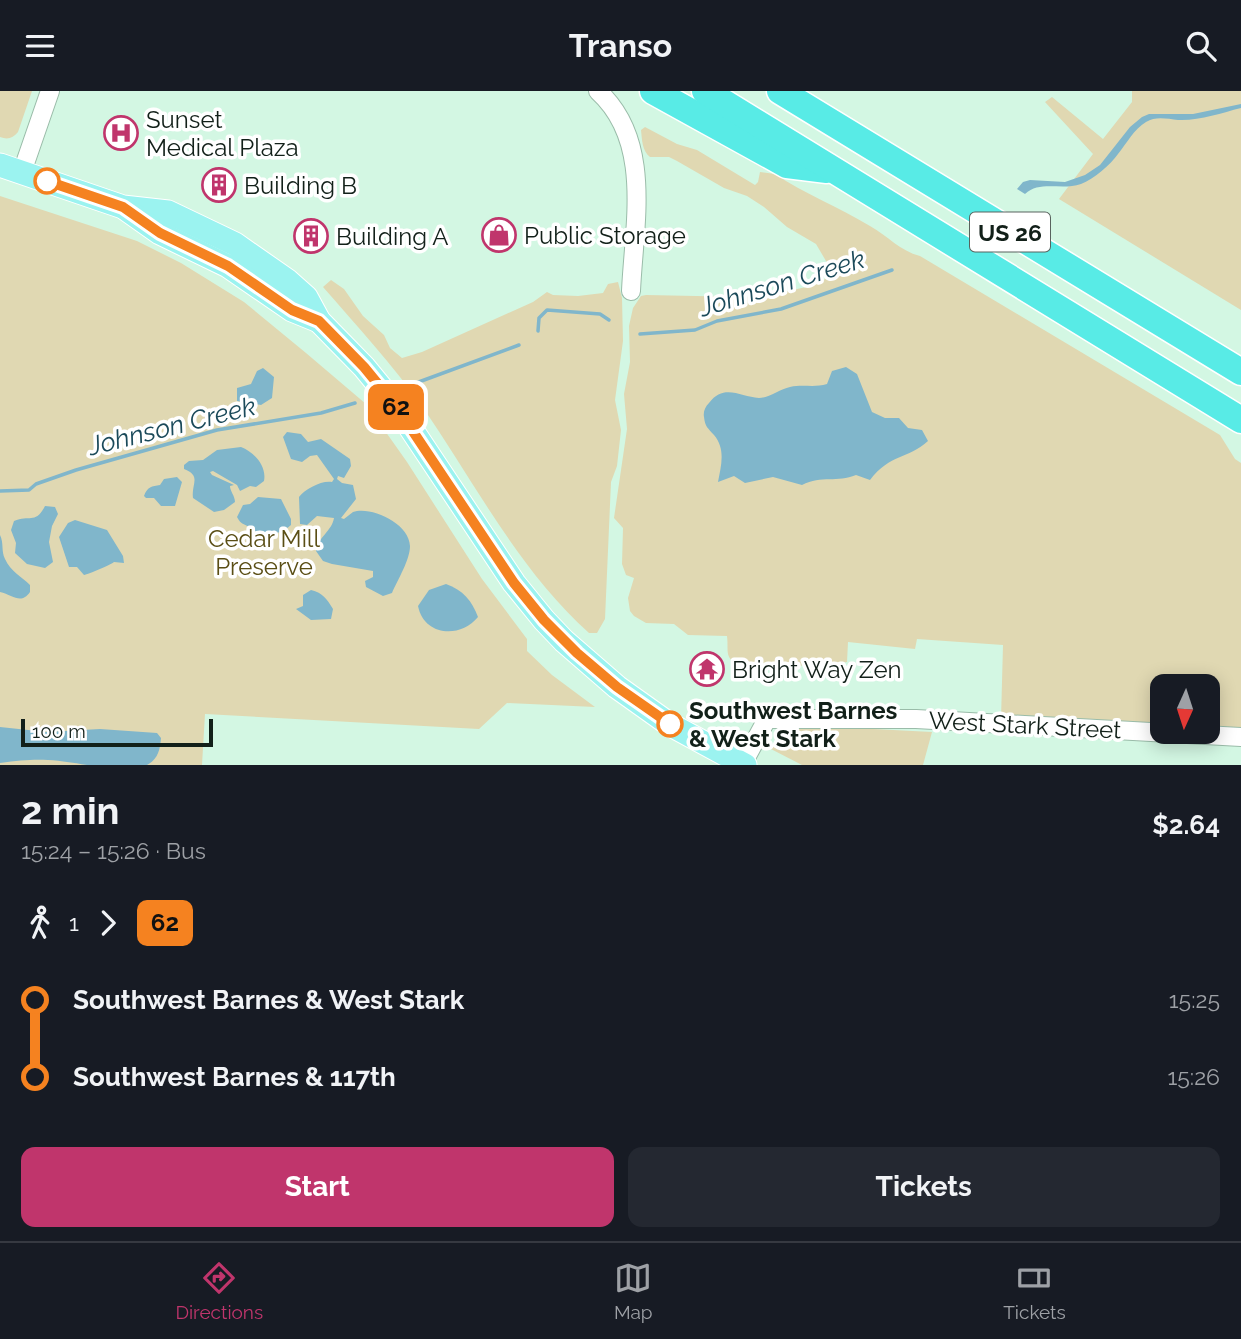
<!DOCTYPE html>
<meta charset="utf-8">
<style>
:root{--surface:#171b24;--page:#242831;--text:#f1f3f6;--muted:#9ea1a6;--line:#363941;--accent:#c0356c}
body{margin:0;font-family:Raleway,sans-serif;background:var(--page);color:var(--text);height:100vh;display:flex;flex-direction:column;font-size:26px;white-space:nowrap}
*{box-sizing:border-box;margin:0}
p{font-size:23px;color:var(--muted)}
.icon{flex:none;width:38px;height:38px;fill:none;stroke:currentColor;stroke-width:2;stroke-linecap:round;stroke-linejoin:round}
.map{position:relative;height:674px;overflow:hidden}
.drawer{display:flex;flex-direction:column;background:var(--surface);flex:1}
.drawer>*{flex:none}
.badge{padding:0 14px;border-radius:10px;font-size:24px;line-height:46px}
.needle{width:46px;rotate:183deg}
.tools{position:absolute;left:1150px;top:583px;display:grid;gap:14px}
.tools a{display:grid;place-items:center;width:70px;height:70px;border-radius:14px;background:var(--surface);box-shadow:0 4px 18px #0003;font-size:35px}
.scale{position:absolute;left:21px;bottom:18px;width:192px;box-sizing:border-box;padding-left:7px;border:4px solid #122019;border-top:0;font-size:19px;line-height:24px;white-space:nowrap;color:#122019;-webkit-text-stroke:5px #fff;paint-order:stroke}
.map>.badge{position:absolute;translate:-50% -50%;box-shadow:0 0 0 4px #fff}
.legs{display:flex;align-items:center;gap:10px;height:77px;padding:0 21px;font-size:23px}
.legs p{margin-inline-start:auto}
.headline{display:flex;align-items:center;justify-content:space-between;height:119px;padding:0 21px}
h1{font-size:38px;font-weight:700;line-height:52px}
.action{display:flex;gap:14px;margin-top:auto;padding:14px 21px}
.action a{flex:1;height:80px;border-radius:14px;background:var(--accent);color:#fff;font-size:28px;font-weight:700;line-height:80px;text-align:center}
.action a+a{background:var(--page);color:var(--text)}
ul{padding:0 21px;list-style:none}
li{display:flex;align-items:center;gap:24px;height:77px;font-size:26px}
li i{display:grid;place-items:center;width:10px;height:100%;margin:0 9px;background:currentColor}
li i::after{content:'';width:18px;height:18px;margin:-9px;border:5px solid;border-radius:50%;background:var(--surface)}
li p{margin-inline-start:auto}
li:first-child i{background:linear-gradient(#0000 50%,currentColor 0)}
li:last-child i{background:linear-gradient(currentColor 50%,#0000 0)}
header{display:flex;justify-content:space-between;align-items:center;height:91px;padding:0 21px;background:var(--surface);font-size:32px;font-weight:700}
.tabs{display:flex;justify-content:space-around;align-items:center;height:98px;border-top:2px solid var(--line);background:var(--surface);font-size:19px;color:var(--muted)}
.tabs a{display:grid;justify-items:center;gap:4px}
.tabs .active{color:var(--accent)}
.map>svg:first-child{display:block}
.green{fill:#e0d8b2}
.water{fill:#80b6cb}
.lines{fill:none;stroke-linecap:round;stroke-linejoin:round}
.stream{stroke:#80b6cb;stroke-width:3.5}
.minor-casing{stroke:#9abca9;stroke-width:20}
.major-casing{stroke:#fff;stroke-width:25}
.highway-casing{stroke:#fff;stroke-width:29}
.minor{stroke:#fff;stroke-width:18}
.major{stroke:#9bf3f0;stroke-width:23}
.highway{stroke:#58ebe6;stroke-width:26}
.line-1-casing{stroke:#fff;stroke-width:16}
.line-1{stroke:#f58220;stroke-width:10}
.stop-1-dot{fill:#fff;stroke:#f58220;stroke-width:3.5}
.labels{text-anchor:middle;dominant-baseline:central;stroke-width:7;stroke-linejoin:round;paint-order:stroke}
.shield{fill:#fff;stroke:#59635e;stroke-width:2}
.shield-label{font-size:23px;font-weight:bold;fill:#122019}
.poi-label{font-size:24px;fill:#122019;stroke:#fff;text-anchor:start}
.park-label{font-size:24px;fill:#5a4e15;stroke:#fff}
.stop-label{font-size:24px;font-weight:bold;fill:#122019;stroke:#fff;text-anchor:start}
.street-label{font-size:24px;fill:#122019;stroke:#fff}
.water-label{font-size:26px;font-style:italic;fill:#1b4a5a;stroke:#fff}
</style>
<header><svg class="icon" aria-label="menu" viewBox="0 0 24 24"><path d="M4 6h16M4 12h16M4 18h16"/></svg>Transo<svg class="icon" aria-label="search" viewBox="0 0 24 24"><circle cx="10" cy="10" r="6"/><path d="M15 15l6 6"/></svg></header>
<div class="map">
<svg width="1241" height="674" viewBox="0 0 1241 674">
<rect width="100%" height="100%" fill="#d3f7e3"/>
<g class="green">
<path d="M0 0H32L18 41C13 47 8 49 0 46Z"/>
<path d="M1132 0H1241V219L1059 108 1093 63 1045 11 1052 6 1103 48 1132 11Z"/>
<path d="M645 36 677 53 697 59 755 94 758 91 760 81 775 83C805 103 839 116 870 135 888 145 900 160 920 165L1220 344 1235 368 1241 372V638L1208 637V595H1162V635L1001 628 1003 554 917 548 915 558 848 551 847 571 830 574 742 576C723 567 729 561 727 545L688 544 674 533 646 532 634 525 630 520 628 507 634 487 626 484 622 473 623 437 614 427 627 338 624 303 630 271 629 235 633 217 641 205 646 204 746 206 775 203 815 194 824 189 827 185 826 170 816 153 787 136 764 116 747 105 724 97 677 70 669 66H650C642 60 642 48 641 39Z"/>
<path d="M0 105 137 150 181 172 244 211 306 262 366 313 407 371 482 488 527 548V560L552 584 595 616 507 612 479 638 205 623 202 674H0Z"/>
<path d="M331 189 344 198 363 225 384 244 390 257 402 267 422 261 533 211 547 201 553 204 578 205 603 202 608 193 618 191 622 207 623 250 615 309 621 339 617 375 611 391 605 528 597 542H589C518 478 475 392 422 315 392 273 357 235 323 196Z"/>
<path d="M796 634 932 641 923 674H802L769 657Z"/>
</g>
<g class="water">
<path d="M1241 13V17C1221 22 1199 30 1178 29 1167 28 1156 25 1146 31 1134 38 1127 52 1118 63 1110 74 1094 88 1081 93 1062 100 1040 89 1025 103L1017 98 1023 91 1030 89 1065 91 1085 84 1100 74 1130 36 1142 26 1149 23H1193Z"/>
<path d="M846 276 857 283 872 321 885 327H899L908 337 922 339 928 350C907 369 891 362 870 389L856 384C837 392 822 384 802 394L773 386 745 392 734 385 718 391C721 375 726 358 714 344 708 337 705 336 704 326 703 321 705 316 709 312 724 292 741 306 759 307 769 307 780 298 790 296 803 293 814 297 827 293L832 280Z"/>
<path d="M263 277 274 286 272 307 261 314 237 310V297L251 293 257 280Z"/>
<path d="M287 341 301 343 308 351 321 348 350 368 351 375 344 387 338 385 337 388 342 392 353 394 356 408 341 427 344 428C347 426 350 423 353 421 371 415 409 432 410 455 410 469 398 488 392 502L383 505 366 496 365 490 373 486V480L332 473 323 470 316 460C318 446 332 440 334 427L317 425 307 434 300 433 299 406C305 398 322 389 332 391L334 388 317 364 310 365 302 371 291 368 283 346Z"/>
<path d="M241 356C254 361 267 375 264 390L256 396 250 395 240 400 237 394 213 380 210 381 212 384 234 394 230 395C230 400 235 405 235 411L224 419 214 421 193 407C191 393 202 385 184 378V374L189 370 203 369 217 359Z"/>
<path d="M177 386 182 391 175 415H161L154 407H146L144 405C147 396 152 395 160 394L164 388Z"/>
<path d="M258 406 281 408 291 428V434C278 445 264 447 250 437 244 432 241 434 237 426L243 414 250 413Z"/>
<path d="M45 415 55 416 58 423 52 435 49 451 53 471 45 477 27 473 15 462 16 452 11 439 14 430C30 423 35 434 45 415Z"/>
<path d="M75 429 107 439 123 465 124 472 114 471C110 474 89 483 84 484L77 476H69L59 446 68 432Z"/>
<path d="M0 444C4 452 1 460 5 468 11 481 21 485 30 494V501C21 514 13 504 0 501Z"/>
<path d="M446 493C463 499 472 510 478 526 460 548 424 545 418 515L429 499Z"/>
<path d="M311 499C323 502 327 508 333 518L331 528 311 529 296 518 303 515V504Z"/>
<path d="M0 636 47 641 100 638 157 642 161 647C160 659 158 668 147 674 128 674 106 674 87 674 51 668 36 667 0 672Z"/>
</g>
<g class="lines">
<g class="stream">
<path d="M538 240 539 227 547 219 600 223 609 229"/>
<path d="M640 243 695 239 717 230 781 218 892 179"/>
<path d="M416 292 519 254"/>
<path d="M0 400 29 399 36 393 76 379 217 339 321 322 355 312"/>
</g>
<g class="minor-casing">
<g id="minor">
<path d="M598 0C653 50 634 133 631 200"/>
<path d="M22 81 50 0"/>
<path d="M742 674 767 628H916L1241 646"/>
</g>
</g>
<g class="major-casing">
<g id="major">
<path d="M0 74 123 116 168 121 235 153 288 190 306 206 319 230 364 276 396 315 514 492 544 529 564 550 617 596 669 633 745 674"/>
<path d="M126 118 160 142 228 175 292 219 319 230"/>
</g>
</g>
<g class="highway-casing">
<g id="highway">
<path d="M653 0 787 74 827 79"/>
<path d="M705 0 1241 329"/>
<path d="M780 0 1241 281"/>
</g>
</g>
<use href="#minor" class="minor"/>
<use href="#major" class="major"/>
<use href="#highway" class="highway"/>
</g>
<g class="lines">
<g class="line-1-casing">
<path id="line-1" d="M47 90 123 116 160 142 228 175 292 219 319 230 364 276 396 315 514 492 544 529 577 562 617 596 670 633"/>
</g>
<use href="#line-1" class="line-1"/>
</g>
<defs>
<g id="hospital-ring" transform="scale(1.75)"><circle r="9.5" fill="#fff" stroke="#c0356c" stroke-width="1.5"/><path d="M-5-5h3v3.5h4V-5h3V5h-3V1.5h-4V5h-3Z" fill="#c0356c"/></g>
<g id="building-ring" transform="scale(1.75)"><circle r="9.5" fill="#fff" stroke="#c0356c" stroke-width="1.5"/><path d="M-4-6H4V6H1V3H-1V6H-4ZM-2.5-4.3h1.7v1.8h-1.7ZM.8-4.3h1.7v1.8H.8ZM-2.5-1h1.7V.8h-1.7ZM.8-1h1.7V.8H.8Z" fill="#c0356c"/></g>
<g id="shop-ring" transform="scale(1.75)"><circle r="9.5" fill="#fff" stroke="#c0356c" stroke-width="1.5"/><path d="M-5-2.5h2.3a2.7 3.5 0 0 1 5.4 0H5L5.5 6h-11ZM-1.5-2.5h3a1.5 2.3 0 0 0-3 0Z" fill="#c0356c"/></g>
<g id="temple-ring" transform="scale(1.75)"><circle r="9.5" fill="#fff" stroke="#c0356c" stroke-width="1.5"/><path d="M0-6L5-2H3V0L6.5 2.5H4V6H1.5V3h-3V6H-4V2.5H-6.5L-3 0V-2H-5Z" fill="#c0356c"/></g>
</defs>
<g fill-rule="evenodd">
<use href="#hospital-ring" x="121" y="42"/>
<use href="#building-ring" x="219" y="94"/>
<use href="#shop-ring" x="499" y="144"/>
<use href="#building-ring" x="311" y="145"/>
<use href="#temple-ring" x="707" y="578"/>
</g>
<g class="stop-1-dot">
<circle cx="47" cy="90" r="12"/>
<circle cx="670" cy="633" r="12"/>
</g>
<g class="labels">
<rect class="shield" x="970" y="121.5" width="80" height="39" rx="5"/>
<g class="shield-label">
<text x="1010" y="141">US 26</text>
</g>
<g class="poi-label">
<text x="146" y="28">Sunset<tspan x="146" dy="28">Medical Plaza</tspan></text>
<text x="244" y="94">Building B</text>
<text x="524" y="144">Public Storage</text>
<text x="336" y="145">Building A</text>
<text x="732" y="578">Bright Way Zen</text>
</g>
<g class="park-label">
<text x="264" y="447">Cedar Mill<tspan x="264" dy="28">Preserve</tspan></text>
</g>
<g class="stop-label">
<text x="689" y="619">Southwest Barnes<tspan x="689" dy="28">&amp; West Stark</tspan></text>
</g>
<g class="street-label">
<text transform="translate(1025 634) rotate(3)">West Stark Street</text>
</g>
<g class="water-label">
<text transform="translate(782 192) rotate(-17)">Johnson Creek</text>
<text transform="translate(172 335) rotate(-14)">Johnson Creek</text>
</g>
</g>
</svg>
<div class="tools">
<a><svg class="needle" viewBox="-14 -14 28 28"><path d="M0-13l5 13h-10z" fill="#e53935"/><path d="M0 13l5-13h-10z" fill="#9ea1a6"/></svg></a>
</div>
<div class="scale">100 m</div>
<b class="badge" style="left:396px;top:316px;background:#f58220;color:#111">62</b>
</div>
<section class="drawer">
<div class="headline"><div><h1>2 min</h1><p>15:24 – 15:26 · Bus</p></div><b>$2.64</b></div>
<div class="legs"><svg class="icon" aria-label="walk" viewBox="0 0 24 24"><circle cx="13" cy="4" r="2"/><path d="M13 8l-2 6 4 7M11 14l-3 7M7 12l3-4h3l4 4"/></svg>1<svg class="icon" aria-label="forward" viewBox="0 0 24 24"><path d="M9 5l7 7-7 7"/></svg><b class="badge" style="background:#f58220;color:#111">62</b></div>
<ul>
<li><i style="color:#f58220"></i><b>Southwest Barnes &amp; West Stark</b><p>15:25</p></li>
<li><i style="color:#f58220"></i><b>Southwest Barnes &amp; 117th</b><p>15:26</p></li>
</ul>
<div class="action"><a>Start</a><a>Tickets</a></div>
</section>
<nav class="tabs">
<a class="active"><svg class="icon" aria-label="directions" viewBox="0 0 24 24"><path d="M12 3l9 9-9 9-9-9zM9 14v-3h6M13 9l2 2-2 2"/></svg>Directions</a>
<a><svg class="icon" aria-label="map" viewBox="0 0 24 24"><path d="M3 6l6-2 6 2 6-2v14l-6 2-6-2-6 2zM9 4v14M15 6v14"/></svg>Map</a>
<a><svg class="icon" aria-label="tickets" viewBox="0 0 24 24"><path d="M3 7h18v10H3zM15 7v10"/></svg>Tickets</a>
</nav>
